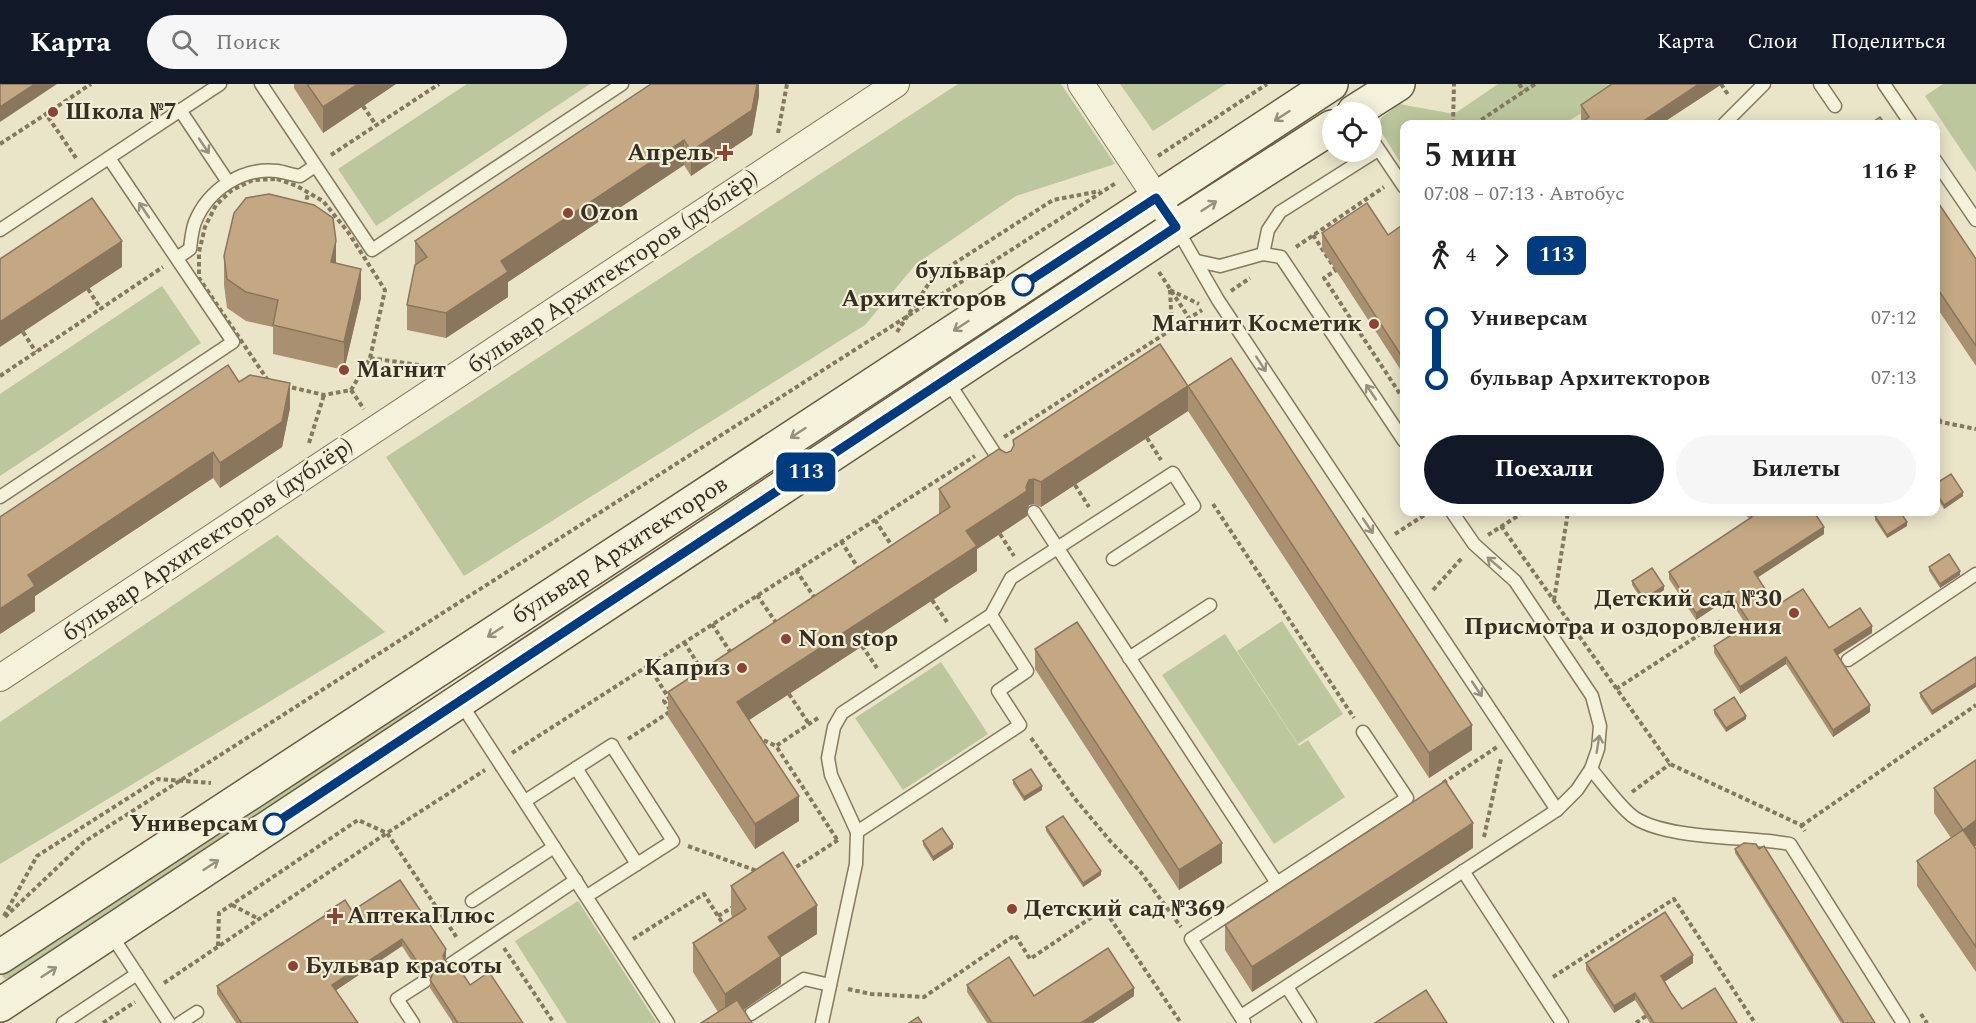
<!DOCTYPE html>
<html lang="ru">
<meta charset="utf-8">
<style>
:root{--surface:#fff;--page:#f6f6f6;--text:#222;--muted:#767676;--accent:#111827}
body{margin:0;font-family:Spectral,serif;background:var(--page);color:var(--text);height:100vh;display:flex;flex-direction:column;font-size:22px;white-space:nowrap}
*{box-sizing:border-box;margin:0}
p{font-size:20px;color:var(--muted)}
.icon{flex:none;width:33px;height:33px;fill:none;stroke:currentColor;stroke-width:2;stroke-linecap:round;stroke-linejoin:round}
.map{position:relative;flex:1;overflow:hidden}
.drawer{position:absolute;left:1400px;top:36px;width:540px;height:396px;display:flex;flex-direction:column;background:var(--surface);border-radius:12px;box-shadow:0 3px 15px #0003}
.drawer>*{flex:none}
.badge{padding:0 12px;border-radius:9px;font-size:21px;line-height:39px}
.fabs{position:absolute;left:1322px;top:18px;display:grid;gap:12px}
.fabs a{display:grid;place-items:center;width:60px;height:60px;border-radius:50%;background:var(--surface);box-shadow:0 3px 15px #0003;font-size:30px}
.map>.badge{position:absolute;translate:-50% -50%;box-shadow:0 0 0 3px #fff}
.legs{display:flex;align-items:center;gap:9px;height:66px;padding:0 24px;font-size:20px}
.legs p{margin-inline-start:auto}
.overview{display:flex;align-items:center;justify-content:space-between;height:102px;padding:0 24px}
h1{font-size:33px;font-weight:700;line-height:45px}
.button{display:flex;gap:12px;margin-top:auto;padding:12px 24px}
.button a{flex:1;height:69px;border-radius:36px;background:var(--accent);color:#fff;font-size:24px;font-weight:700;line-height:69px;text-align:center}
.button a+a{background:var(--page);color:var(--text)}
ul{padding:0 24px;list-style:none}
li{display:flex;align-items:center;gap:21px;height:60px;font-size:22px}
li i{display:grid;place-items:center;width:9px;height:100%;margin:0 8px;background:currentColor}
li i::after{content:'';width:15px;height:15px;margin:-8px;border:4px solid;border-radius:50%;background:var(--surface)}
li p{margin-inline-start:auto}
li:first-child i{background:linear-gradient(#0000 50%,currentColor 0)}
li:last-child i{background:linear-gradient(currentColor 50%,#0000 0)}
header{display:flex;align-items:center;gap:36px;box-sizing:border-box;height:84px;padding:0 30px;background:var(--accent);color:#fff}
header strong{font-size:28px}
nav{display:flex;gap:33px;margin-inline-start:auto;font-size:21px}
.search{width:420px;height:54px;background:var(--page);display:flex;align-items:center;gap:15px;box-sizing:border-box;padding:0 21px;border-radius:33px;color:var(--muted);font-size:22px}
.map>svg:first-child{display:block}
.green{fill:#bcc79d}
.lines{fill:none;stroke-linecap:round;stroke-linejoin:round}
.lane-casing{stroke:#84795f;stroke-width:15}
.street-casing{stroke:#84795f;stroke-width:28}
.secondary-casing{stroke:#665a42;stroke-width:36}
.path{stroke:#84795f;stroke-width:4;stroke-dasharray:4.5 3;stroke-linecap:butt}
.lane{stroke:#f5f2db;stroke-width:12}
.street{stroke:#f5f2db;stroke-width:26}
.secondary{stroke:#f5f2db;stroke-width:33}
.wall{fill:#a99071}
.shaded-wall{fill:#89765c}
.building{fill:#c4a883;stroke:#89765c;stroke-width:1.5}
.oneway{stroke:#96907e}
.line-1-casing{stroke:#fff;stroke-width:14}
.line-1{stroke:#003b80;stroke-width:9}
.poi-dot{fill:#8d4336;stroke:#f2eed7;stroke-width:2}
.stop-1-dot{fill:#fff;stroke:#003b80;stroke-width:3}
.labels{text-anchor:middle;dominant-baseline:central;stroke-width:4.5;stroke-linejoin:round;paint-order:stroke}
.poi-label{font-size:24px;font-weight:bold;fill:#362f21;stroke:#f2eed7;text-anchor:start}
.stop-label{font-size:24px;font-weight:bold;fill:#362f21;stroke:#f2eed7;text-anchor:end}
.street-label{font-size:24px;fill:#362f21;stroke:#f2eed7}
</style>
<header>
<strong>Карта</strong>
<div class="search"><svg class="icon" aria-label="search" viewBox="0 0 24 24"><circle cx="10" cy="10" r="6"/><path d="M15 15l6 6"/></svg>Поиск</div>
<nav><a>Карта</a><a>Слои</a><a>Поделиться</a></nav>
</header>
<div class="map">
<svg width="1976" height="939" viewBox="0 0 1976 939">
<rect width="100%" height="100%" fill="#eae5c9"/>
<g class="green">
<path d="M467 0H590L376 142 338 85Z"/>
<path d="M958 0H1061L1115 80 1016 112 916 180 865 241 464 492 386 373Z"/>
<path d="M1120 0H1226L1153 47Z"/>
<path d="M1498 0H1628L1564 40H1404V85L1379 44 1381 34 1399 20 1454 30Z"/>
<path d="M1943 0H1976V88L1925 12Z"/>
<path d="M162 202 201 259 0 392V310Z"/>
<path d="M277 451 385 548 0 780V638Z"/>
<path d="M1282 537 1343 630 1298 660 1237 567Z"/>
<path d="M1225 550 1299 662 1308 656 1345 713 1274 760 1162 591Z"/>
<path d="M941 578 988 650 903 706 855 634Z"/>
<path d="M410 622 412 625 410 632 17 892 5 895 2 892 10 881Z"/>
<path d="M578 817 657 939H567L515 857Z"/>
</g>
<g class="lines">
<g class="lane-casing">
<g id="lane">
<path d="M261 0 372 166 622 0"/>
<path d="M1820 0 1835 22"/>
<path d="M1884 0 1911 40"/>
<path d="M180 26 228 98"/>
<path d="M1724 40 1764 0"/>
<path d="M1371 54 1404 103"/>
<path d="M1935 76 1976 136"/>
<path d="M1177 145 1218 216 1557 726"/>
<path d="M0 146 220 0"/>
<path d="M1263 170 1268 146 1280 128 1378 66"/>
<path d="M177 174 190 165C191 156 192 146 195 138 208 106 242 83 277 87 284 88 292 91 300 92L315 82"/>
<path d="M1197 177 1220 182 1263 170 1281 173 1404 357"/>
<path d="M947 296 1003 382"/>
<path d="M0 413 233 258 109 74"/>
<path d="M1034 428 1277 799"/>
<path d="M1129 574 1210 521"/>
<path d="M1848 576 1976 490"/>
<path d="M460 618 668 939"/>
<path d="M576 684 637 780"/>
<path d="M1591 685C1602 698 1622 726 1635 734 1670 756 1747 752 1790 760L1903 939"/>
<path d="M525 717 612 661 614 665 673 757 587 812"/>
<path d="M857 748 1020 641 998 607 1027 587 991 531"/>
<path d="M1463 787 1562 939"/>
<path d="M472 817 554 763"/>
<path d="M110 849 169 939"/>
<path d="M451 880 576 796"/>
<path d="M1287 903 1310 939"/>
<path d="M751 930 804 895 830 901"/>
<path d="M1241 932 1557 726 1577 706 1591 685 1598 665 1600 642 1592 612 1515 497 1474 460 1452 428"/>
<path d="M1244 938 1191 855 1407 714 1363 648"/>
<path d="M63 939 137 890"/>
<path d="M180 939 197 928"/>
<path d="M413 939 397 915 425 897"/>
<path d="M822 939 856 780 857 748 831 691 828 674 834 643 842 629 991 531 1011 494 1173 389 1194 422 1113 475"/>
</g>
</g>
<g class="street-casing">
<g id="street">
<path d="M1081 0 1176 143"/>
<path d="M0 594 896 0"/>
</g>
</g>
<g class="secondary-casing">
<g id="secondary">
<path d="M1354 28 1398 0"/>
<path d="M0 873 1331 0"/>
<path d="M0 921 1176 143 1332 43"/>
</g>
</g>
<g class="path">
<path d="M1519 0 1524 7"/>
<path d="M1721 0 1729 12"/>
<path d="M363 22 376 41"/>
<path d="M1453 40 1454 0"/>
<path d="M1475 40 1535 0"/>
<path d="M778 49 787 0"/>
<path d="M0 60 46 30"/>
<path d="M331 71 439 0"/>
<path d="M1158 72 1267 0"/>
<path d="M76 74 46 30 91 0"/>
<path d="M277 95 297 102 323 117 348 148 385 206 370 274 351 306 324 311 269 298 199 194V168L205 143 216 121 232 106 253 96Z"/>
<path d="M305 123 308 109"/>
<path d="M1313 151 1336 186"/>
<path d="M1296 163 1384 103"/>
<path d="M1338 185 1324 194 1404 316"/>
<path d="M1159 188 1189 234"/>
<path d="M88 205 101 225"/>
<path d="M1170 206 1199 220"/>
<path d="M1170 206 1172 245"/>
<path d="M1231 207 1250 194"/>
<path d="M23 248 36 268"/>
<path d="M897 248 933 193 1053 116 1100 107"/>
<path d="M370 274 426 282"/>
<path d="M0 292 163 183"/>
<path d="M351 306 364 325"/>
<path d="M1935 329 1941 338 1976 345"/>
<path d="M1004 353 1202 226"/>
<path d="M1147 354 1161 376"/>
<path d="M309 359 324 311"/>
<path d="M1075 401 1089 423"/>
<path d="M1213 420 1354 634"/>
<path d="M875 436 894 465"/>
<path d="M1501 442 1670 680 1801 741 1805 747"/>
<path d="M1000 450 1014 472"/>
<path d="M1395 450 1429 428"/>
<path d="M1488 451 1524 428"/>
<path d="M841 457 860 487"/>
<path d="M796 486 816 516"/>
<path d="M1433 506 1462 474"/>
<path d="M757 511 777 540"/>
<path d="M932 516 947 538"/>
<path d="M1554 516 1568 428"/>
<path d="M712 540 731 569"/>
<path d="M684 558 703 588"/>
<path d="M862 562 877 584"/>
<path d="M648 581 670 616"/>
<path d="M1616 605 1722 536"/>
<path d="M789 610 809 640"/>
<path d="M818 634 776 662 838 757"/>
<path d="M757 653 776 662"/>
<path d="M1031 654 1076 716 1111 758 1139 786 1181 843"/>
<path d="M628 655 671 627 664 617 669 614"/>
<path d="M512 669 975 372"/>
<path d="M1443 699 1497 663"/>
<path d="M1632 708 1670 680"/>
<path d="M1801 742 1976 621"/>
<path d="M1484 753 1501 675"/>
<path d="M688 762 757 787"/>
<path d="M790 787 838 756"/>
<path d="M232 821 259 835"/>
<path d="M4 832 37 772 158 695 211 699"/>
<path d="M718 832 733 823"/>
<path d="M5 833 84 758 1116 99"/>
<path d="M633 855 704 810 725 843"/>
<path d="M218 862 219 829 358 736 387 749 457 854"/>
<path d="M504 864 554 939"/>
<path d="M1553 893 1674 815 1755 939"/>
<path d="M164 899 387 749 485 686"/>
<path d="M848 905 871 910 924 913 1015 851 1030 875 1104 825 1181 939"/>
<path d="M1921 930 1927 939"/>
<path d="M103 939 135 918"/>
<path d="M1636 939 1646 932"/>
</g>
<use href="#lane" class="lane"/>
<use href="#street" class="street"/>
<use href="#secondary" class="secondary"/>
</g>
<g class="wall">
<path d="M294 0H396L323 49 294 4Z"/>
<path d="M759 0V12L752 51 691 92 684 81 508 198V213L446 254 407 246V221L415 181V157Z"/>
<path d="M1722 0 1661 40H1579L1582 38 1581 36V21Z"/>
<path d="M1935 114 1976 175V282L1935 221Z"/>
<path d="M1404 140V291L1322 165V149L1388 151Z"/>
<path d="M224 172 336 179 361 214 344 286 273 270V243L246 237 227 224 224 201Z"/>
<path d="M228 281 239 298 290 324 282 363 220 404 213 394 35 512V527L0 550Z"/>
<path d="M1188 302 1472 666 1429 694 1188 327 1041 423 1034 420 1029 421 1027 426V432L977 465V487L749 636 799 737 755 765 668 633V608L939 430V405L1006 369 1011 367 1013 364V356Z"/>
<path d="M1935 400 1963 412 1944 425 1935 411Z"/>
<path d="M1744 428H1823L1817 432 1824 450 1757 493 1776 522 1829 544 1872 549 1838 571 1870 628 1833 653 1786 580 1740 610 1714 569V562L1746 541 1729 514 1696 536 1669 495V488L1749 435Z"/>
<path d="M1875 432 1907 442 1887 454 1875 436Z"/>
<path d="M1929 483 1960 491 1940 504 1929 487Z"/>
<path d="M1632 497 1664 506 1644 519 1632 501Z"/>
<path d="M1035 565 1222 779 1179 806 1035 585Z"/>
<path d="M1976 573 1932 631 1920 613V609Z"/>
<path d="M1714 626 1746 635 1726 648 1714 630Z"/>
<path d="M1013 696 1042 706 1024 717 1013 700Z"/>
<path d="M1934 704 1976 765V888L1917 802V777L1951 754 1934 729Z"/>
<path d="M1046 743 1101 791 1083 803 1046 747Z"/>
<path d="M923 757 953 764 933 777 923 761Z"/>
<path d="M1473 764 1252 908 1225 866V841Z"/>
<path d="M1735 765 1875 939H1841L1735 769Z"/>
<path d="M731 802 817 850 781 873V900L744 926 718 928 693 888V859L732 833 731 830Z"/>
<path d="M352 827 446 873 445 877 470 901 523 939H453L430 904V896L432 892 425 889 420 890 402 862 336 906 358 939H236L217 910V902L325 831V829Z"/>
<path d="M1586 879H1693L1664 898 1682 925 1737 939H1650L1635 916 1614 929 1586 886Z"/>
<path d="M967 901 1034 912H1134L1093 939H987L967 908Z"/>
</g>
<g class="shaded-wall">
<path d="M35 0H57L0 38V23Z"/>
<path d="M358 0H396L323 49V23Z"/>
<path d="M757 0H759V12L752 51 691 92V67Z"/>
<path d="M1699 0H1722L1661 40H1639Z"/>
<path d="M684 56V81L508 198V213L446 254V229L501 177Z"/>
<path d="M122 157V183L0 263V238Z"/>
<path d="M336 157V185L331 178Z"/>
<path d="M361 185V214L344 286V258Z"/>
<path d="M290 299V324L282 363 220 404V379Z"/>
<path d="M1188 302V327L1041 423V398Z"/>
<path d="M213 368V394L35 512V527L0 550V525L28 491Z"/>
<path d="M1034 395V420L1029 421 1027 426V432L977 465V487L737 644V618L1026 403 1029 396Z"/>
<path d="M1963 408V412L1944 425V421Z"/>
<path d="M1813 428H1823L1813 434Z"/>
<path d="M1907 438V442L1887 454V451Z"/>
<path d="M1824 443V450L1754 496V488Z"/>
<path d="M1960 487V491L1940 504V500Z"/>
<path d="M1664 502V506L1644 519V515Z"/>
<path d="M1729 507V514L1696 536V529Z"/>
<path d="M1872 542V549L1834 573V566Z"/>
<path d="M1786 573V580L1740 610V603Z"/>
<path d="M1976 599V603L1932 631V627Z"/>
<path d="M1870 621V628L1833 653V646Z"/>
<path d="M1746 632V635L1726 648V644Z"/>
<path d="M1472 641V666L1429 694V669Z"/>
<path d="M1042 702V706L1024 717V713Z"/>
<path d="M799 712V737L755 765V740Z"/>
<path d="M1976 736V762L1963 771V746Z"/>
<path d="M1473 739V764L1252 908V883Z"/>
<path d="M1222 759V779L1179 806V786Z"/>
<path d="M953 760V764L933 777V773Z"/>
<path d="M1101 787V791L1083 803V799Z"/>
<path d="M817 821V850L781 873V900L725 938V910L768 853Z"/>
<path d="M402 855V862L332 909V901Z"/>
<path d="M446 865V873L443 880V872Z"/>
<path d="M1693 871V879L1661 900V892Z"/>
<path d="M425 881V889L420 890V882Z"/>
<path d="M1134 904V912L1093 939H1081Z"/>
<path d="M1635 909V916L1614 929V922Z"/>
</g>
<g class="building">
<path d="M0 0H35L0 23Z"/>
<path d="M307 0H358L323 23Z"/>
<path d="M651 0H757L752 26 691 67 684 56 501 177 508 188 446 229 407 221 415 181 427 173 415 157Z"/>
<path d="M1612 0H1699L1639 40H1579L1589 33 1581 21Z"/>
<path d="M1880 33 1885 40H1870Z"/>
<path d="M269 110 314 121 333 134 336 157 331 178 361 185 344 258 273 241 278 216 246 208 227 195 224 172 234 129 246 114Z"/>
<path d="M92 114 122 157 0 238V175Z"/>
<path d="M1935 114 1976 175V262L1935 201Z"/>
<path d="M1367 119 1388 151 1404 140V276L1322 149Z"/>
<path d="M1160 260 1188 302 1041 398 1034 395 1029 396 1026 403 1027 407 966 447 977 462 737 618 799 712 755 740 668 608 950 423 939 405 999 365 1006 369 1011 367 1014 361 1013 356Z"/>
<path d="M1231 274 1472 641 1429 669 1188 302Z"/>
<path d="M228 281 239 298 250 291 290 299 282 338 220 379 213 368 28 491 35 502 0 525V433Z"/>
<path d="M1951 390 1963 408 1944 421 1935 407V400Z"/>
<path d="M1749 428H1814L1824 443 1754 488 1776 522 1803 505 1829 544 1860 524 1872 542 1834 566 1870 621 1833 646 1786 573 1740 603 1714 562 1750 539 1729 507 1696 529 1669 488 1752 433Z"/>
<path d="M1882 428H1900L1907 438 1887 451 1875 432Z"/>
<path d="M1949 470 1960 487 1940 500 1929 483Z"/>
<path d="M1652 484 1664 502 1644 515 1632 497Z"/>
<path d="M1077 538 1222 759 1179 786 1035 565Z"/>
<path d="M1976 573V599L1932 627 1920 609Z"/>
<path d="M1734 613 1746 632 1726 644 1714 626Z"/>
<path d="M1976 676V736L1963 746 1934 704Z"/>
<path d="M1031 685 1042 702 1024 713 1013 696Z"/>
<path d="M1445 697 1473 739 1252 883 1225 841Z"/>
<path d="M1063 732 1101 787 1083 799 1046 743Z"/>
<path d="M942 744 953 760 933 773 923 757Z"/>
<path d="M1963 746 1976 765V863L1917 777Z"/>
<path d="M1744 759 1756 760 1759 765 1764 762 1875 939H1844L1735 765Z"/>
<path d="M783 768 817 821 768 853 781 872 725 910 693 859 746 825 731 802Z"/>
<path d="M400 796 446 865 443 872 445 877 451 880 456 879 470 901 489 888 523 939H458L430 896 433 889 432 884 425 881 420 882 402 855 332 901 358 939H239L241 938 217 902 326 831 325 829 345 816 352 827Z"/>
<path d="M1665 828 1693 871 1661 892 1671 909 1682 925 1715 904 1737 939H1654L1635 909 1614 922 1586 879Z"/>
<path d="M1108 864 1134 904 1081 939H992L967 901 1009 873 1034 912Z"/>
<path d="M1426 906 1447 939H1375Z"/>
<path d="M737 916 752 939H701Z"/>
<path d="M918 933 922 939H909Z"/>
</g>
<defs><path id="oneway-shaft" d="M-6 0H5M1.5-3L5.5 0L1.5 3" fill="none" stroke-width="1.6" stroke-linecap="round" stroke-linejoin="round" transform="scale(1.5)"/></defs>
<g class="oneway">
<use href="#oneway-shaft" transform="translate(1282 32) rotate(147)"/>
<use href="#oneway-shaft" transform="translate(204 62) rotate(56)"/>
<use href="#oneway-shaft" transform="translate(1209 122) rotate(-33)"/>
<use href="#oneway-shaft" transform="translate(144 126) rotate(-124)"/>
<use href="#oneway-shaft" transform="translate(961 242) rotate(147)"/>
<use href="#oneway-shaft" transform="translate(1261 280) rotate(57)"/>
<use href="#oneway-shaft" transform="translate(1371 308) rotate(-124)"/>
<use href="#oneway-shaft" transform="translate(798 349) rotate(147)"/>
<use href="#oneway-shaft" transform="translate(1368 442) rotate(56)"/>
<use href="#oneway-shaft" transform="translate(1494 479) rotate(-140)"/>
<use href="#oneway-shaft" transform="translate(495 548) rotate(147)"/>
<use href="#oneway-shaft" transform="translate(1477 605) rotate(56)"/>
<use href="#oneway-shaft" transform="translate(1598 660) rotate(-81)"/>
<use href="#oneway-shaft" transform="translate(211 781) rotate(-33)"/>
<use href="#oneway-shaft" transform="translate(49 888) rotate(-33)"/>
</g>
<g class="lines">
<g class="line-1-casing">
<path id="line-1" d="M274 740 1176 143 1156 114 1023 201"/>
</g>
<use href="#line-1" class="line-1"/>
</g>
<g class="poi-dot">
<circle cx="53" cy="28" r="6"/>
<path d="M722 60h6v6h6v6h-6v6h-6v-6h-6v-6h6z"/>
<circle cx="568" cy="129" r="6"/>
<circle cx="1374" cy="240" r="6"/>
<circle cx="344" cy="286" r="6"/>
<circle cx="1794" cy="529" r="6"/>
<circle cx="786" cy="555" r="6"/>
<circle cx="742" cy="584" r="6"/>
<circle cx="1012" cy="825" r="6"/>
<path d="M332 823h6v6h6v6h-6v6h-6v-6h-6v-6h6z"/>
<circle cx="293" cy="882" r="6"/>
</g>
<g class="stop-1-dot">
<circle cx="1023" cy="201" r="10"/>
<circle cx="274" cy="740" r="10"/>
</g>
<g class="labels">
<g class="poi-label">
<text x="65" y="28">Школа №7</text>
<text x="713" y="69" text-anchor="end">Апрель</text>
<text x="580" y="129">Ozon</text>
<text x="1362" y="240" text-anchor="end">Магнит Косметик</text>
<text x="356" y="286">Магнит</text>
<text x="1782" y="515" text-anchor="end">Детский сад №30<tspan x="1782" dy="28">Присмотра и оздоровления</tspan></text>
<text x="798" y="555">Non stop</text>
<text x="730" y="584" text-anchor="end">Каприз</text>
<text x="1024" y="825">Детский сад №369</text>
<text x="347" y="832">АптекаПлюс</text>
<text x="305" y="882">Бульвар красоты</text>
</g>
<g class="stop-label">
<text x="1006" y="187">бульвар<tspan x="1006" dy="28">Архитекторов</tspan></text>
<text x="258" y="740">Универсам</text>
</g>
<g class="street-label">
<text transform="translate(613 188) rotate(-34)">бульвар Архитекторов (дублёр)</text>
<text transform="translate(208 456) rotate(-34)">бульвар Архитекторов (дублёр)</text>
<text transform="translate(620 466) rotate(-33)">бульвар Архитекторов</text>
</g>
</g>
</svg>
<div class="fabs">
<a><svg class="icon" aria-label="locate" viewBox="0 0 24 24"><circle cx="12" cy="12" r="6"/><path d="M12 2v4M12 18v4M2 12h4M18 12h4"/></svg></a>
</div>
<b class="badge" style="left:806px;top:388px;background:#003b80;color:#fff">113</b>
<section class="drawer">
<div class="overview"><div><h1>5 мин</h1><p>07:08 – 07:13 · Автобус</p></div><b>116 ₽</b></div>
<div class="legs"><svg class="icon" aria-label="walk" viewBox="0 0 24 24"><circle cx="13" cy="4" r="2"/><path d="M13 8l-2 6 4 7M11 14l-3 7M7 12l3-4h3l4 4"/></svg>4<svg class="icon" aria-label="forward" viewBox="0 0 24 24"><path d="M9 5l7 7-7 7"/></svg><b class="badge" style="background:#003b80;color:#fff">113</b></div>
<ul>
<li><i style="color:#003b80"></i><b>Универсам</b><p>07:12</p></li>
<li><i style="color:#003b80"></i><b>бульвар Архитекторов</b><p>07:13</p></li>
</ul>
<div class="button"><a>Поехали</a><a>Билеты</a></div>
</section>
</div>
